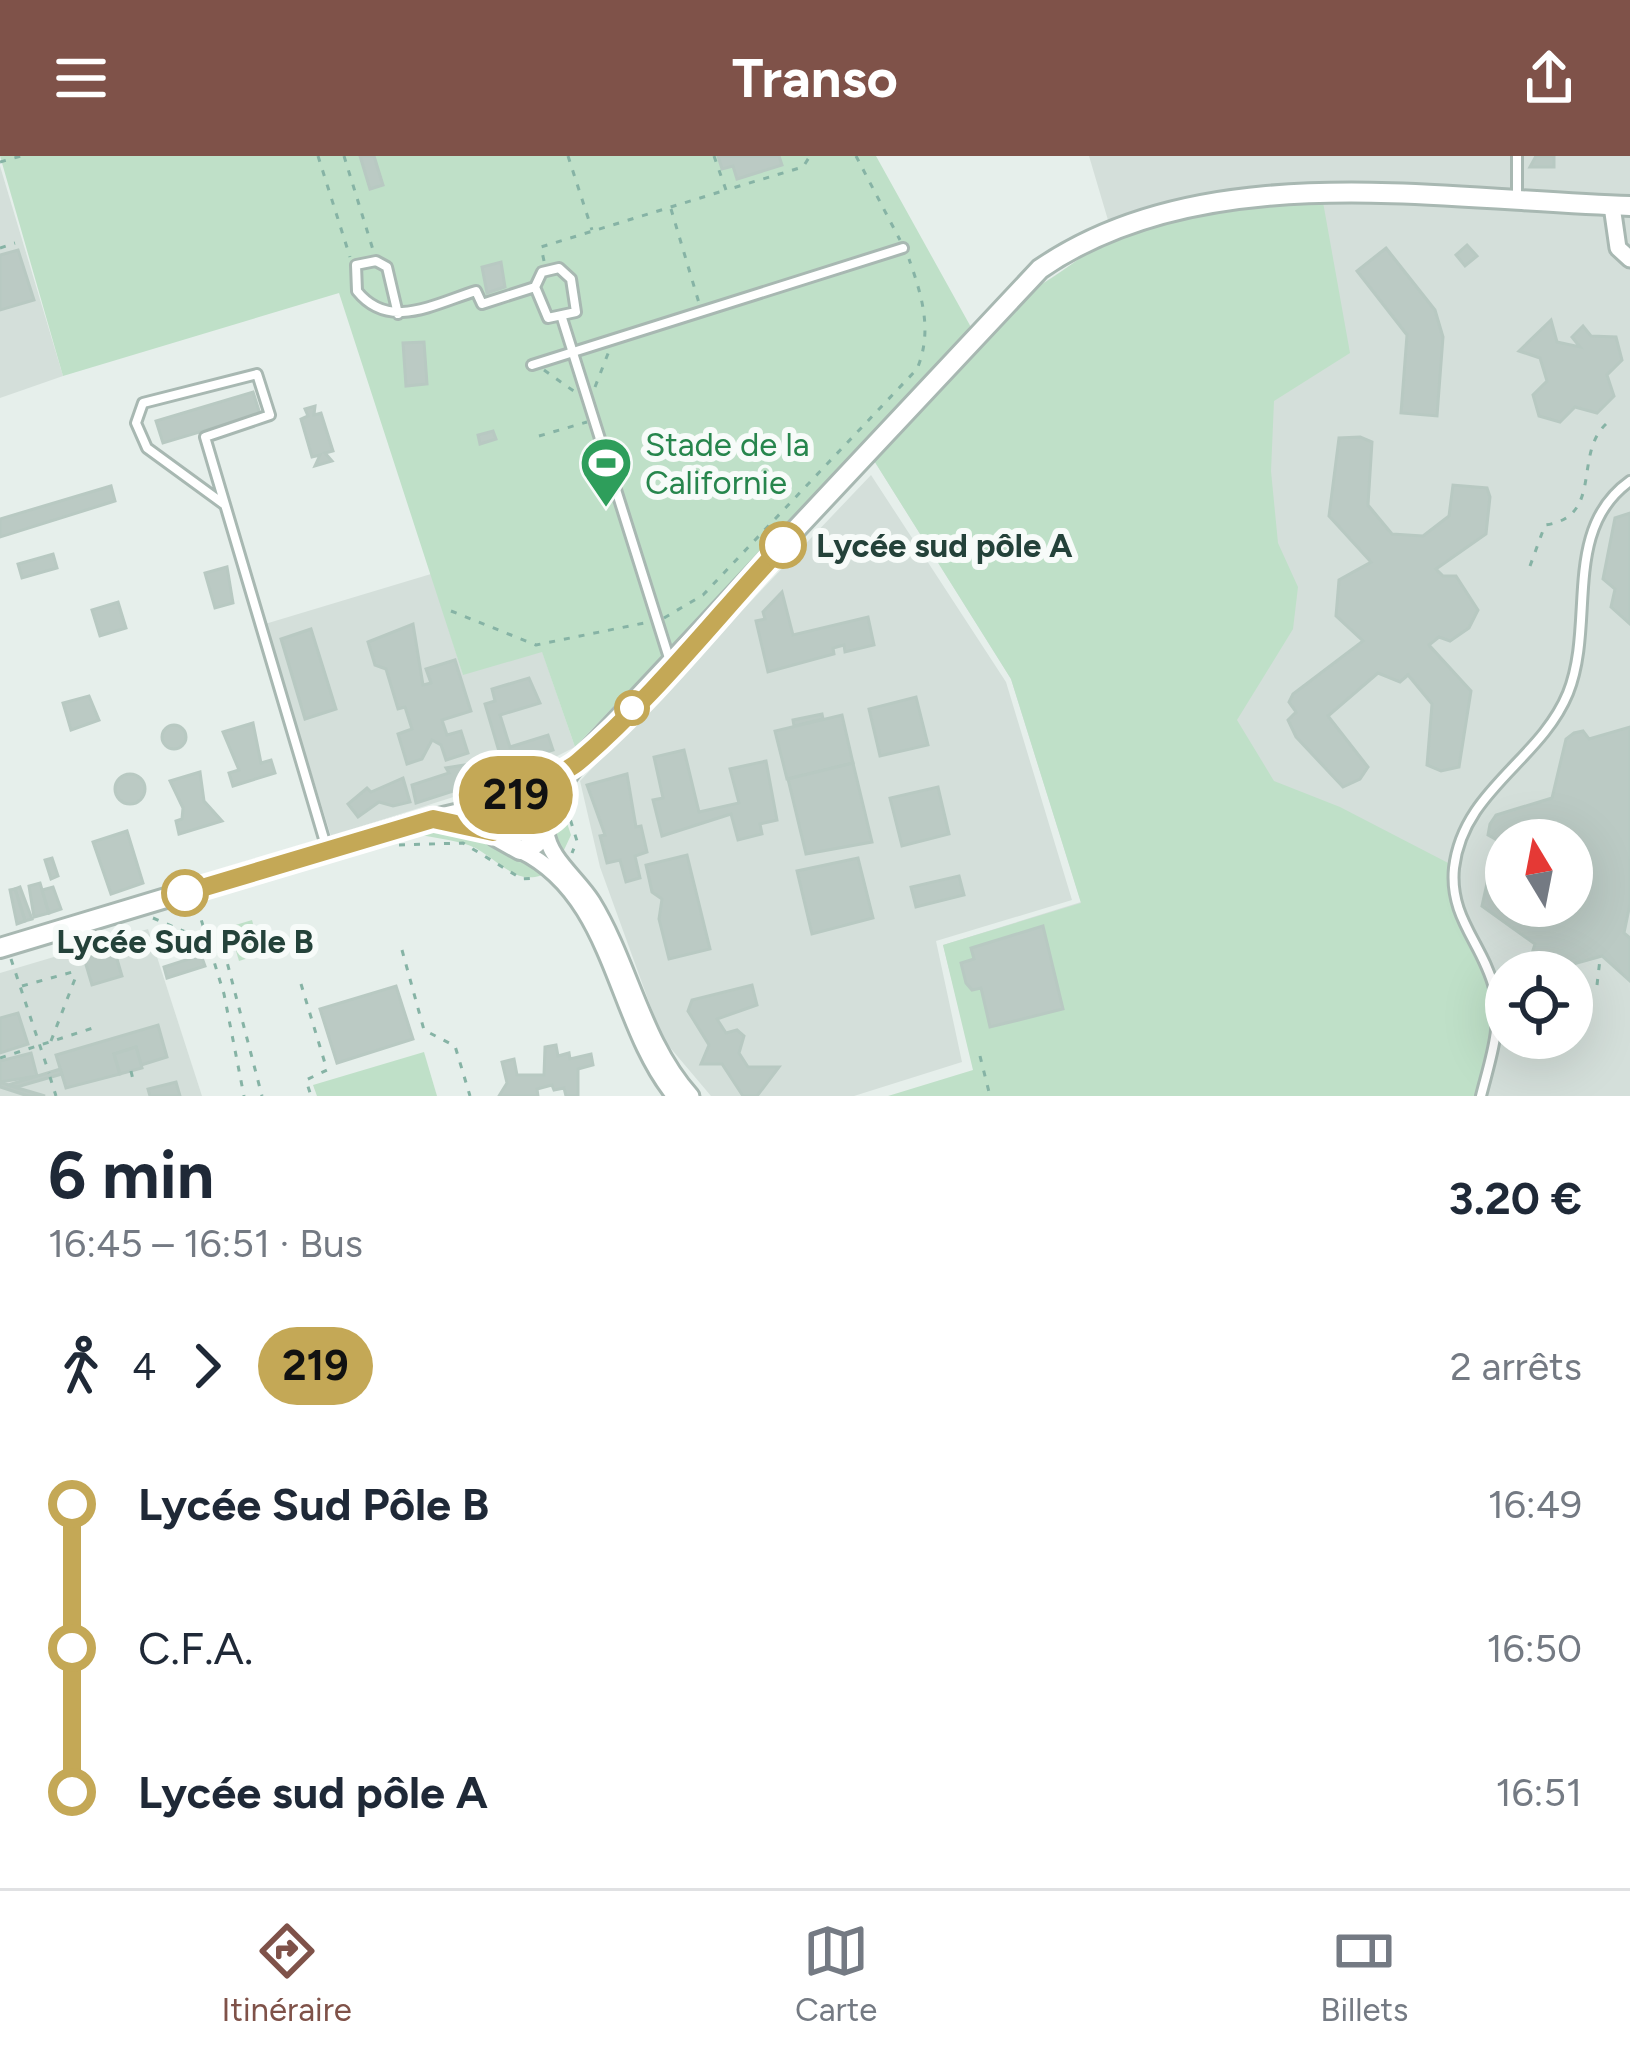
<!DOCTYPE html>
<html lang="fr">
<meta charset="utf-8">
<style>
:root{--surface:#fff;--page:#f6f6f7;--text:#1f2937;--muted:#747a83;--line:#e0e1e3;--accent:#7f5249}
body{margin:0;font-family:Figtree,sans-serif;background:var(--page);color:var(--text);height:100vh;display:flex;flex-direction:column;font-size:45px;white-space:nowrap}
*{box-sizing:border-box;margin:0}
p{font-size:39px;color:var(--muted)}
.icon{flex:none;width:66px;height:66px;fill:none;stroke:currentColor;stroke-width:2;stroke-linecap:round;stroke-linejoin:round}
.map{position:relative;height:940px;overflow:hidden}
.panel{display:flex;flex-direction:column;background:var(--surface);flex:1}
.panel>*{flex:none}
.badge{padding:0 24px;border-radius:39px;font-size:42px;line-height:78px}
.needle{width:78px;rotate:350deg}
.buttons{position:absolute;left:1485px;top:663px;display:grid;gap:24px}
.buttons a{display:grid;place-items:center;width:108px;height:108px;border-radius:50%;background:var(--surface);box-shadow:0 12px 48px #0002;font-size:60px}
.map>.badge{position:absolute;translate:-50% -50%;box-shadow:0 0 0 6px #fff}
.legs{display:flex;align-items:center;gap:18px;height:132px;padding:0 48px;font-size:39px}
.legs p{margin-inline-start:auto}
.summary{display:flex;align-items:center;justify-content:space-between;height:204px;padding:0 48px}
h1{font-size:66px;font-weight:700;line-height:90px}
ul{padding:0 48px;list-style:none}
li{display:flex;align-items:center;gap:42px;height:144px;font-size:45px}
li i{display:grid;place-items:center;width:18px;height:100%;margin:0 15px;background:currentColor}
li i::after{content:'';width:30px;height:30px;margin:-15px;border:9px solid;border-radius:50%;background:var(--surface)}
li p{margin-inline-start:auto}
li:first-child i{background:linear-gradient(#0000 50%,currentColor 0)}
li:last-child i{background:linear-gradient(currentColor 50%,#0000 0)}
header{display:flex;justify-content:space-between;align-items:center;height:156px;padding:0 48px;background:var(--accent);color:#fff;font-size:54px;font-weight:700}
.tabs{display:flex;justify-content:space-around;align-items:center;height:168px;border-top:3px solid var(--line);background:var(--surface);font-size:33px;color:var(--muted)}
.tabs a{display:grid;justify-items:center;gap:6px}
.tabs .active{color:var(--accent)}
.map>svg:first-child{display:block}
.built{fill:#d4dfda;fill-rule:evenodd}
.green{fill:#bfe0c8}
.building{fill:#bbcac4;stroke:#b8c9c2;stroke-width:3;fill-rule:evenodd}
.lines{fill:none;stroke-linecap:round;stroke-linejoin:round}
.service-casing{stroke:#a8b8b2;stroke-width:14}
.minor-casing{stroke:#a8b8b2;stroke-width:21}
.tertiary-casing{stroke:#a8b8b2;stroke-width:24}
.path{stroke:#86b3a5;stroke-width:3;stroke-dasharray:6 9;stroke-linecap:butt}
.service{stroke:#fff;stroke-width:8}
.minor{stroke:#fff;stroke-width:15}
.tertiary{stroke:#fff;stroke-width:18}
.line-1-casing{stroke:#fff;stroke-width:27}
.line-1{stroke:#c4a856;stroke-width:18}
.stop-1-dot{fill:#fff;stroke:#c4a856;stroke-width:6}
.labels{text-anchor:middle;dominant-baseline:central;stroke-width:12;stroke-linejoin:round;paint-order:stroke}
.leisure-label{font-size:33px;fill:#27864d;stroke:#f7fbf9;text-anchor:start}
.stop-label{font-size:33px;font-weight:bold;fill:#24423a;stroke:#f7fbf9;text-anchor:start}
</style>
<header><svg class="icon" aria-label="menu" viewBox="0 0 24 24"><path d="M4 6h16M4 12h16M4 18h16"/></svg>Transo<svg class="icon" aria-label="share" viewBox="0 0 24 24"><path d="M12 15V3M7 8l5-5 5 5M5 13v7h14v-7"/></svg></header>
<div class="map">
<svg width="1630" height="940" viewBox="0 0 1630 940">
<rect width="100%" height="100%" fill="#e6efeb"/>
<g class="built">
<path d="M1089 0H1630V940H981L943 789 1081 746 1011 523 868 295 1015 140 1033 134 1113 81ZM1506 684H1572V750H1506ZM1506 816H1572V882H1506Z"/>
<path d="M0 10 63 220 0 242Z"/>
<path d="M871 319 1006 526 1072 744 936 785 962 906 854 940H711L662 882 600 711 580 625Z"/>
<path d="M431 418 463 518 542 495 575 591 516 621 331 680 265 468Z"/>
<path d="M148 773 202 940H0V817Z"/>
</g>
<g class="green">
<path d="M0 0H876L972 173 575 591 542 496 463 519 339 137 63 220Z"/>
<path d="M1323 46 1350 197 1274 245 1271 315 1278 387 1298 431 1293 473 1237 564 1274 625 1340 651 1454 710 1458 757 1483 807 1497 853 1481 940H888L973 914 943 789 1081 747 1011 523 868 295 1015 140C1051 129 1078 100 1111 82 1172 50 1255 49 1323 46Z"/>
<path d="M539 621 558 640 571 679 564 694 544 709 551 715C513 737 496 695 462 687 446 683 429 681 412 677L498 648 491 666 528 693 546 660 519 630H511Z"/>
<circle cx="519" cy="666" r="19"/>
<path d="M252 764 261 798 239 805 229 771Z"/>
<path d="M424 896 437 940H317L313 929Z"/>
</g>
<g class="building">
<path d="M360 0H374L383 29 370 33Z"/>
<path d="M718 0H779L782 9 737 23 733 10 722 13Z"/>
<path d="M1536 0H1554V11H1530Z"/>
<path d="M1467 89 1477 100 1465 110 1456 99Z"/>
<path d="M1386 92 1435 154 1443 181 1437 260 1401 257 1407 179 1357 115Z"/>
<path d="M18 94 34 144 0 154V99Z"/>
<path d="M501 106 505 131 487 137 482 111Z"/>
<path d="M1551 164 1557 186 1580 191 1572 181 1583 170 1591 180 1616 181 1622 204 1607 219 1614 240 1597 257 1575 251 1560 266 1539 260 1533 239 1547 225 1540 202 1519 195Z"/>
<path d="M424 186 427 228 406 230 403 187Z"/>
<path d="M253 236 260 258 163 287 156 265Z"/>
<path d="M315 250 314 259 321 257 333 295 325 297 332 305 315 310 320 299 312 301 301 263 308 260 305 253Z"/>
<path d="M493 275 496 283 480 288 478 279Z"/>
<path d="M1360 281 1372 286 1368 349 1392 378 1423 380 1449 360 1453 329 1487 332 1490 341 1486 378 1436 413 1443 420H1456L1478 454 1469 472 1450 485 1439 481 1429 489 1471 535 1459 611 1441 615 1427 609 1432 548 1408 519 1400 526 1378 517 1328 560 1368 611 1360 623 1343 631 1296 581 1288 564 1296 556 1289 546 1293 538 1363 485 1336 460 1339 424 1371 406 1329 360 1339 282Z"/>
<path d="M111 330 115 345 0 381V363Z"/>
<path d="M1630 357V468L1611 451 1615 433 1603 423 1615 362Z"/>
<path d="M53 398 57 412 22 422 18 408Z"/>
<path d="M227 411 233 447 215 452 205 417Z"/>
<path d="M782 436 793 479 868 461 874 489 845 496 844 489 833 492 834 498 768 516 756 465 765 463 763 456Z"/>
<path d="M118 446 126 472 100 480 92 454Z"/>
<path d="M413 468 423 529 431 527 426 513 455 504 471 555 442 564 447 579 461 575 468 597 446 604 441 589 432 584 422 603 407 608 398 578 412 573 405 551 398 553 386 513 375 509 368 486Z"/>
<path d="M311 473 336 553 305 563 281 483Z"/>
<path d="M529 522 540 547 500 559 510 591 548 579 553 594 503 609 485 548 495 545 492 533Z"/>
<path d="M89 540 99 564 71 574 63 547Z"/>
<path d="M916 541 928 589 880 600 869 553Z"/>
<path d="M822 558 823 563 794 570 793 564Z"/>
<path d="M842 559 853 607 787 623 775 575Z"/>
<path d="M253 567 261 607 271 604 275 617 233 630 229 617 239 614 223 576Z"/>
<circle cx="174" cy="581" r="12"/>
<path d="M1630 571V748L1624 777 1630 782V825L1602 800 1545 816 1529 807 1535 788 1482 750 1495 691 1504 688 1488 679 1490 668 1496 659 1552 642 1566 583 1574 577 1583 575 1589 583ZM1506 684H1572V750H1506Z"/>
<path d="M684 594 699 656 739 647 730 613 766 605 777 664 760 668 762 678 738 684 731 658 662 680 653 644 663 642 654 601Z"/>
<path d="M853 607 872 686 806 698 788 623Z"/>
<path d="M471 608 478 627 416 647 412 629 449 617 446 612Z"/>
<path d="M200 616 204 645 222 665 179 678 176 665 182 663 183 652 170 625Z"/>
<circle cx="130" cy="633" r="15"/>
<path d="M627 618 636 671 641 670 647 696 635 700 640 722 626 726 620 704 607 707 600 680 605 679 587 629Z"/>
<path d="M403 622 410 646 393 650 379 646 358 661 348 648 367 632 371 636Z"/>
<path d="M938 631 949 678 902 690 890 642Z"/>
<path d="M127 675 143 727 111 738 93 686Z"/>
<path d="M687 699 710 793 669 803 659 763 662 743 652 736 646 709Z"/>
<path d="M52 702 58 720 51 723 45 704Z"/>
<path d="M858 702 873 762 812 778 797 715Z"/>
<path d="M959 720 964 739 916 751 911 731Z"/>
<path d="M40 727 49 757 34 761 29 730Z"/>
<path d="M20 731 32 763 25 765 15 733Z"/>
<path d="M53 731 61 753 49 757 42 734Z"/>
<path d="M15 733 25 765 17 768 10 734Z"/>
<path d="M1043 770 1063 853 990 871 981 832 972 834 966 827 961 807 974 803 971 792Z"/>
<path d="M114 793 122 820 92 829 84 802Z"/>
<path d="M201 799 205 810 167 822 164 811Z"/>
<path d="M752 829 757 849 717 863 726 877 737 874 744 880 739 897 748 911H779L757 940H743L722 908H701L709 889 688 855 692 844Z"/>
<path d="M396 830 413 883 337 907 320 853Z"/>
<path d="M18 857 28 888 0 897V862Z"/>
<path d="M158 869 167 901 141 909 136 891 114 898 120 918 66 932 56 899Z"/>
<path d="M556 889 558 900 569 897 570 903 591 898 593 909 578 913V940H566L564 932 554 934 552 929 537 933 538 940H499L507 927 502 906 514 903 517 919H544L545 891Z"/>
<path d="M136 891 142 912 120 918 114 898Z"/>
<path d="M31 897 37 920 0 926V905Z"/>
<path d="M60 913 62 918 17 931 8 929Z"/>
<path d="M0 926 11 930 45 940H28L0 931Z"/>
<path d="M176 926 180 940H150L148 933Z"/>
</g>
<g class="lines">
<g class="service-casing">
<g id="service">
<path d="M1517 40V0"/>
<path d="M398 158 387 111 376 105 356 109 357 135C389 175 434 148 476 135L482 148 535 131 542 116 559 112 571 123 576 156 548 162 535 131"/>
<path d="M562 162 669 502"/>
<path d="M532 209 903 92"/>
<path d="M225 349 147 292 136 267 143 247 257 218 270 259 205 281 327 693"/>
<path d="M1481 940C1490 904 1503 869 1494 832 1483 788 1449 762 1454 712 1463 634 1540 605 1568 537 1596 467 1561 374 1630 325"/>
</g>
</g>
<g class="minor-casing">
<g id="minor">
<path d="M1612 50 1618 92 1630 103"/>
<path d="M546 675C548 702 578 723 592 746 630 808 642 886 691 940"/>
<path d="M520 694C615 740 614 866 675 940"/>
</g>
</g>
<g class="tertiary-casing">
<g id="tertiary">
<path d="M498 648 491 666 495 680 520 694C545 689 554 667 538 646"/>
<path d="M543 653 575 609 1040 113C1204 0 1437 44 1630 50"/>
<path d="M0 792 405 670 498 648 560 618"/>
</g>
</g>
<g class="path">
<path d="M318 0 350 101"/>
<path d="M344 0 374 97"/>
<path d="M568 0 592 74"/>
<path d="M714 0 726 34 803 11 810 0"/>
<path d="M856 0 900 84"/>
<path d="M0 6 21 0"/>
<path d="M671 53 699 147"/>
<path d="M0 92 15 87"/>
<path d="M544 105 541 91 726 34"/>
<path d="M544 214 575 236"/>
<path d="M595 231 609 195"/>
<path d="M539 280 587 266"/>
<path d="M1530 410 1545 369C1604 361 1573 299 1606 268"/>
<path d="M451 455 536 489 649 466"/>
<path d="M664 462 703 439 917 213C933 175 922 140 909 103"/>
<path d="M566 650 577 685 572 697"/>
<path d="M399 689 463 687 522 723 535 722"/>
<path d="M197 750 224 838 244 940"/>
<path d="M153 762 209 786 227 806 262 940"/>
<path d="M402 794 424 874 455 890 470 940"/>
<path d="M11 803 49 917"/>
<path d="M301 828 327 914 306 924 311 940"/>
<path d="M1597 829 1600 803"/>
<path d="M22 830 76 815"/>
<path d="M51 885 78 815"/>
<path d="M980 900 990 940"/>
<path d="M0 902 96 871"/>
<path d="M131 915 134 928"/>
<path d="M50 921 56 940"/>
</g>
<use href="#service" class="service"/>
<use href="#minor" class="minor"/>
<use href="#tertiary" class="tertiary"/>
</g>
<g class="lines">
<g class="line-1-casing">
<path id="line-1" d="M185 737 433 663 493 676C486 637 551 629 578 606 653 542 716 461 783 389"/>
</g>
<use href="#line-1" class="line-1"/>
</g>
<defs>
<g id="stadium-pin" transform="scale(2.7)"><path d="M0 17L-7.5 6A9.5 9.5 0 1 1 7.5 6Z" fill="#2e9e5b" stroke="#f7fbf9"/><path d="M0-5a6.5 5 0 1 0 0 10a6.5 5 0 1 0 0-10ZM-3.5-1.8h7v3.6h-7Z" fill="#fff"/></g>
</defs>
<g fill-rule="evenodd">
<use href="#stadium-pin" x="606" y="307"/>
</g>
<g class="stop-1-dot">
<circle cx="783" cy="389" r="21"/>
<circle cx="632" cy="552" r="15"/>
<circle cx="185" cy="737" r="21"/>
</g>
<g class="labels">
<g class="leisure-label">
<text x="645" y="288">Stade de la<tspan x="645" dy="38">Californie</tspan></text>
</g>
<g class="stop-label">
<text x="816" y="389">Lycée sud pôle A</text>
<text x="185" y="785" text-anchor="middle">Lycée Sud Pôle B</text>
</g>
</g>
</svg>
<div class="buttons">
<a><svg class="needle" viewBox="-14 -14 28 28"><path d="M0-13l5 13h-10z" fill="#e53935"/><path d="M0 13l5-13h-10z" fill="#747a83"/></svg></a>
<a><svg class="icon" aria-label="locate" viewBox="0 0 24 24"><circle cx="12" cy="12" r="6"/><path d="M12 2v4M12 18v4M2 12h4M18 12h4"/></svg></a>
</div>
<b class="badge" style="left:516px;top:639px;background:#c4a856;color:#111">219</b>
</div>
<section class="panel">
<div class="summary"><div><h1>6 min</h1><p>16:45 – 16:51 · Bus</p></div><b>3.20 €</b></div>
<div class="legs"><svg class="icon" aria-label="walk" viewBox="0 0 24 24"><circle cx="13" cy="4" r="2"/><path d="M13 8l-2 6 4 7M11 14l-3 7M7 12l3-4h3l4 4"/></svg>4<svg class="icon" aria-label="forward" viewBox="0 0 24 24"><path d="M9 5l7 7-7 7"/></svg><b class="badge" style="background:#c4a856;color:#111">219</b><p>2 arrêts</p></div>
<ul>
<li><i style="color:#c4a856"></i><b>Lycée Sud Pôle B</b><p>16:49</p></li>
<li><i style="color:#c4a856"></i><span>C.F.A.</span><p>16:50</p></li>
<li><i style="color:#c4a856"></i><b>Lycée sud pôle A</b><p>16:51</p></li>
</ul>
</section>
<nav class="tabs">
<a class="active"><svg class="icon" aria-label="directions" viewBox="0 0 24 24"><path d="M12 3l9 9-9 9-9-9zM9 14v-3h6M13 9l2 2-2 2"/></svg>Itinéraire</a>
<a><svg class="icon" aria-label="map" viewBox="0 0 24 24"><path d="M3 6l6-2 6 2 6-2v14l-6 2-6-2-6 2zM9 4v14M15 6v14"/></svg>Carte</a>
<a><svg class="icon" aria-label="tickets" viewBox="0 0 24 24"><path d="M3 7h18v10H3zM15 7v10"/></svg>Billets</a>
</nav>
